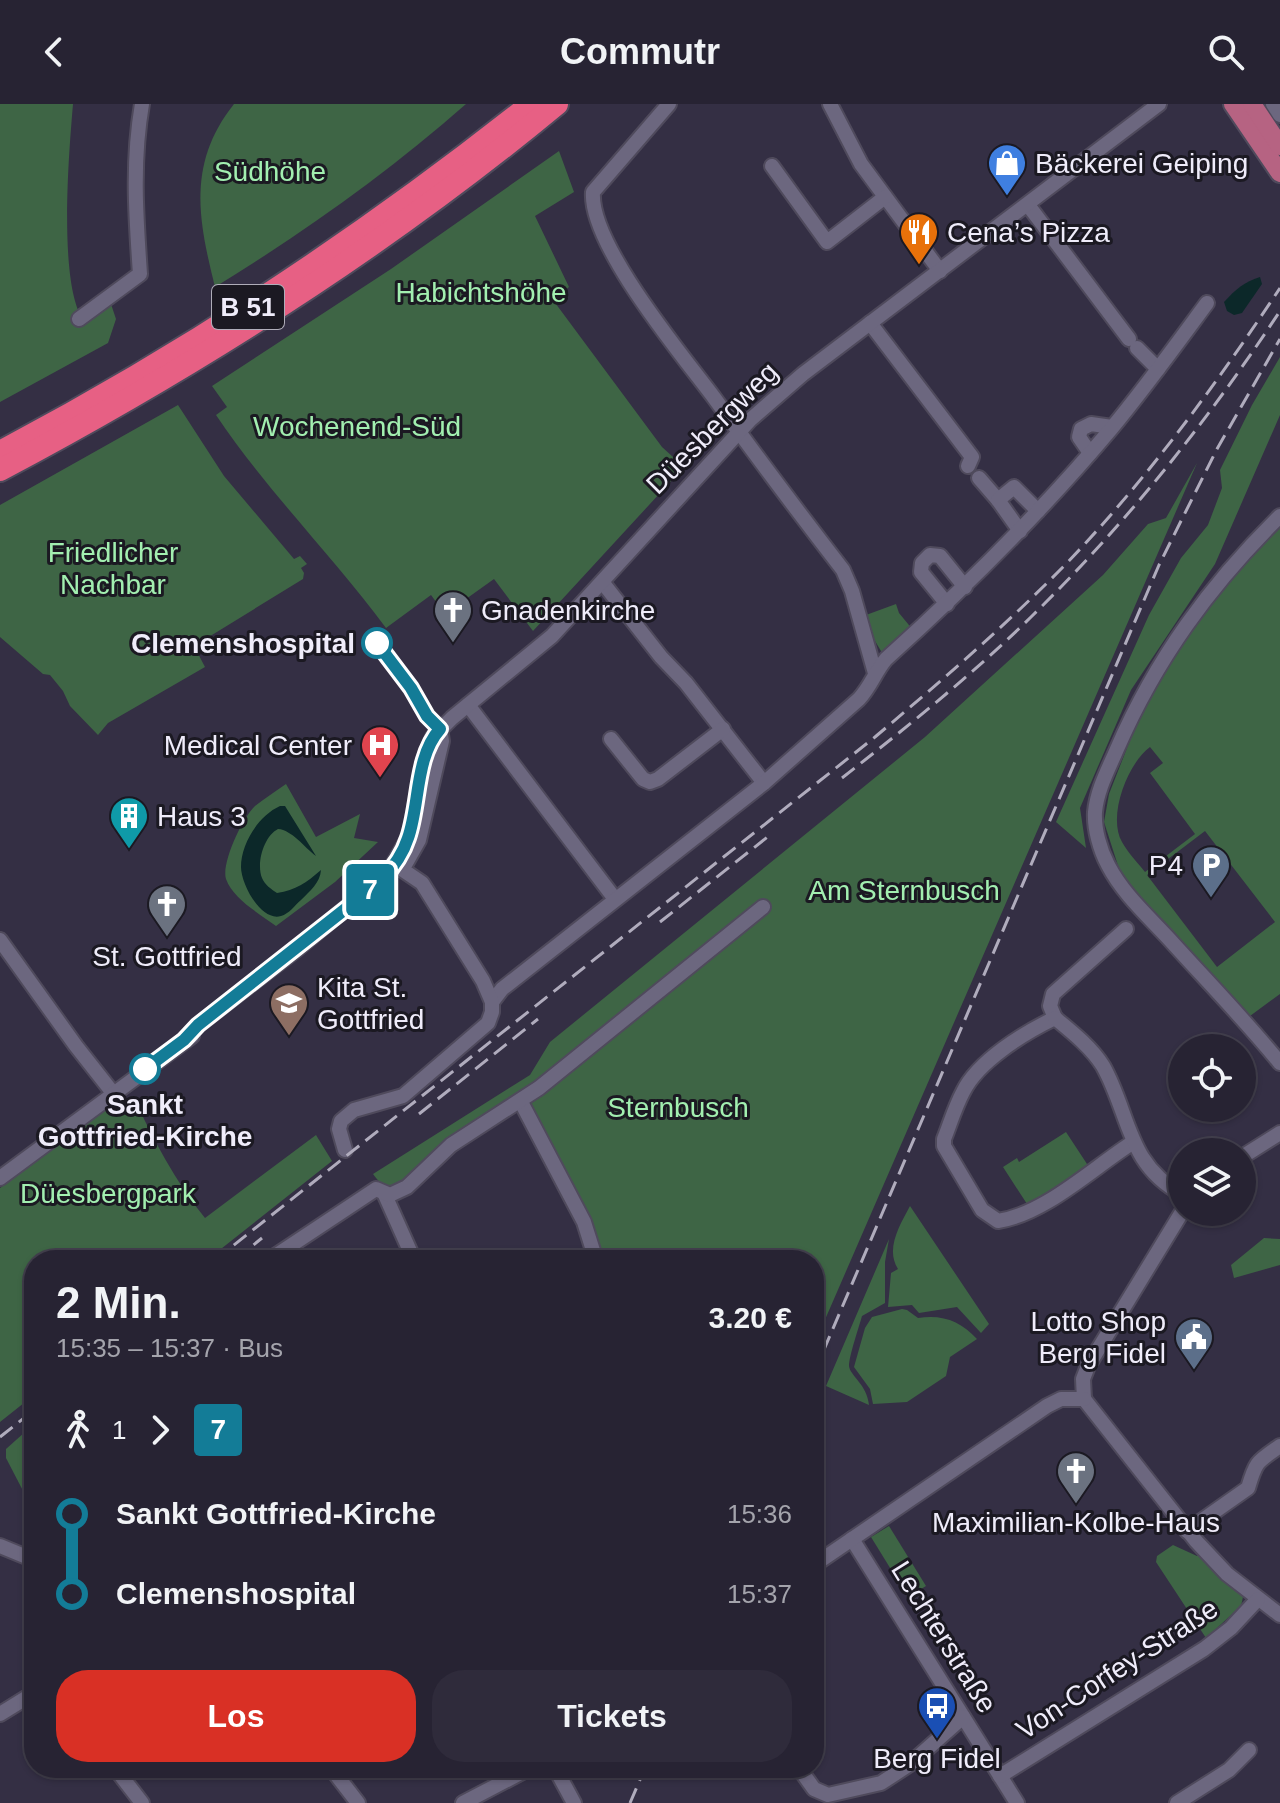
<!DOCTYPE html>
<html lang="de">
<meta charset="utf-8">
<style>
:root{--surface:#272333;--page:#2f2b3b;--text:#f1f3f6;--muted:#a4a4ac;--line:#43404e;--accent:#d93025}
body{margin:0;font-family:Helvetica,sans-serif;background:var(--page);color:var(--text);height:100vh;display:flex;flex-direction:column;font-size:30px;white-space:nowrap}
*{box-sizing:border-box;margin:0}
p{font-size:26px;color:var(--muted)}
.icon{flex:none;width:44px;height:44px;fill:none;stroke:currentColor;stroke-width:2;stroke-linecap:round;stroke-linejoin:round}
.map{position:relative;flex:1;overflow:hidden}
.side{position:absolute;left:24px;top:1146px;width:800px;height:528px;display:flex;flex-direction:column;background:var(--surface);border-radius:32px;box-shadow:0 2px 6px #0004,0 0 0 2px var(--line)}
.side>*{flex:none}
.badge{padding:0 16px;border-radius:6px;font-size:28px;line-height:52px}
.controls{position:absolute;left:1168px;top:930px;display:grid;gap:16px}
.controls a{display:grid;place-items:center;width:88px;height:88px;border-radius:50%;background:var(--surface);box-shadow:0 2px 6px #0004,0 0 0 2px var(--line);font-size:40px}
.map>.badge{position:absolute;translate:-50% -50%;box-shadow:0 0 0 4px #fff}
.legs{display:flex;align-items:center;gap:12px;height:88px;padding:0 32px;font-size:26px}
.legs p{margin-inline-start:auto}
.summary{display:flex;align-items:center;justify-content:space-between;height:136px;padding:0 32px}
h1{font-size:44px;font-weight:700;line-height:60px}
.primary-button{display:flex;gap:16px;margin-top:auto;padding:16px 32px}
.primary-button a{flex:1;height:92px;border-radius:32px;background:var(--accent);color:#fff;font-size:32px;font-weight:700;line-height:92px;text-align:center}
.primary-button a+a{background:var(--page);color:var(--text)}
ul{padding:0 32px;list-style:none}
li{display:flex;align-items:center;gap:28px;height:80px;font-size:30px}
li i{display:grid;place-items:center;width:12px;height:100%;margin:0 10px;background:currentColor}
li i::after{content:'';width:20px;height:20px;margin:-10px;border:6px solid;border-radius:50%;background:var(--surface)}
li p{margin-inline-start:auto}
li:first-child i{background:linear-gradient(#0000 50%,currentColor 0)}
li:last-child i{background:linear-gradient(currentColor 50%,#0000 0)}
header{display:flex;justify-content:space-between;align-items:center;height:104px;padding:0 32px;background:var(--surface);font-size:36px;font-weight:700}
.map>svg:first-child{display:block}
.green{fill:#3e6545;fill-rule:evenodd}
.water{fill:#0c2829}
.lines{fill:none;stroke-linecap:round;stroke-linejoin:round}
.minor-casing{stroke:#4f4a5c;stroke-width:18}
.major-casing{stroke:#4f4a5c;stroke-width:22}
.highway-casing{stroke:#4f4a5c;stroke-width:26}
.minor{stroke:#6c677f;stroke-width:14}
.major{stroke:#b66382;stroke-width:18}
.highway{stroke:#e76084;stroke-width:22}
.rail{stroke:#b0acbd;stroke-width:3;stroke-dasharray:16 8;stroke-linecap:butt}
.line-1-casing{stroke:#fff;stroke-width:18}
.line-1{stroke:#137c97;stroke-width:12}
.stop-1-dot{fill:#fff;stroke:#137c97;stroke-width:4}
.labels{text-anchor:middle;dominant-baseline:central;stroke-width:6;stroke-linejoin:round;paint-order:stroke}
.shield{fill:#1b1922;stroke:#afadb9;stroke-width:2}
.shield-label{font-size:26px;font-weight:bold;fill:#efecfa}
.poi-label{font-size:28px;fill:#efecfa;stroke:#1b1922;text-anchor:start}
.park-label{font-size:28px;fill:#a2efb0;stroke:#1b1922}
.street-label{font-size:28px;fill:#efecfa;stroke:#1b1922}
.stop-label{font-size:28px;font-weight:bold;fill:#efecfa;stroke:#1b1922;text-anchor:end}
</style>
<header><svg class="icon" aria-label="back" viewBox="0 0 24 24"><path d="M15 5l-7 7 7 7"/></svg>Commutr<svg class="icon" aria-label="search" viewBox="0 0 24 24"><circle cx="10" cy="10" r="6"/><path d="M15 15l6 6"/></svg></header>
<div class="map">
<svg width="1280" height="1699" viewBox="0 0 1280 1699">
<rect width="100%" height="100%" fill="#342f44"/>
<g class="green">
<path d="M0 0H73C69 48 58 177 83 216L111 200 116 215 108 239 0 298Z"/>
<path d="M234 0H466C389 68 303 129 215 183 198 115 187 59 234 0Z"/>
<path d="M559 47 574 88 535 112 569 183 553 196 662 343 684 363 533 527 494 475 445 510 431 491 386 524C332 451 267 387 216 311L227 303 212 282 391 165Z"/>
<path d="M1280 253V311L1215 460 1131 586 1080 704 1086 744 1056 718 1149 511 1181 454 1208 421 1222 384 1220 366 1252 301Z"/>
<path d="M178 301 224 372 294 455 300 452 307 460 301 464 304 469 303 475 194 542 205 563 108 619 98 631 70 602 63 587 50 571 43 570 0 533V401Z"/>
<path d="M1197 359 814 1241V1156H601L526 997 402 1080C387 1086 382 1082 373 1070L530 971 550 938 925 633 1103 471 1148 420 1166 414Z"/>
<path d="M1280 422V890L1250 912 1131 784 1121 771 1104 718 1109 690 1145 598 1210 500 1246 455ZM1150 643 1163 659 1150 669 1195 730 1145 768C1138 759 1128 749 1122 738 1107 712 1128 659 1150 643ZM1205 727 1275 818 1217 863 1147 771Z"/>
<path d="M896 500 899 509 913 526 884 552 869 527 866 511Z"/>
<path d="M286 680 316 733 360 710 354 734 378 738 335 778 276 822C260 810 233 795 226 775 221 759 243 713 255 702 265 694 276 687 286 680Z"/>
<path d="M133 992C153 1035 175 1077 205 1114L316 1031 332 1057 207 1156H34V1291L0 1318V1084L119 995 128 996Z"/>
<path d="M1066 1028 1089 1063 1062 1082 1027 1100 1003 1063 1017 1054 1019 1058Z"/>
<path d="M910 1102 989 1220 981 1229 957 1203 919 1209 912 1201 888 1203 891 1169 898 1165C885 1145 900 1121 910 1102Z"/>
<path d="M1264 1134 1280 1135V1161L1234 1174 1231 1161Z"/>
<path d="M889 1135 885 1158V1199L862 1212C859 1223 849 1252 849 1262 850 1272 867 1280 869 1301L826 1282Z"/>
<path d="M902 1205 907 1206 918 1214C942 1210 961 1217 977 1235L950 1253 946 1272 907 1298 873 1300 870 1285 854 1263 865 1224 872 1213Z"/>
<path d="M34 1320V1408L6 1354V1345Z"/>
<path d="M889 1422 926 1482 908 1493 871 1433Z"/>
<path d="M1173 1441 1197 1452 1200 1450 1243 1493 1241 1502 1206 1534 1156 1458 1157 1452Z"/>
</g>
<g class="water">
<path d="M1260 173 1262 180 1242 209 1234 211 1227 207 1224 198C1236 185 1244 178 1260 173Z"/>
<path d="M280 702H285L316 752C304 743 292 726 278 725 264 732 256 759 262 774 265 781 271 785 277 789 296 786 306 779 321 766 320 779 310 787 301 796 295 801 289 810 281 812 261 818 241 780 241 763 241 740 258 712 280 702Z"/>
</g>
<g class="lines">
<g class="minor-casing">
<g id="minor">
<path d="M669 0 593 88C589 140 683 252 715 295 757 353 799 409 843 466L852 487 875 569"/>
<path d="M830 0 861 60 940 167"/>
<path d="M1273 0 1280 11"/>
<path d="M772 62 827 138 885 93"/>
<path d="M1028 101 1129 235"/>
<path d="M79 215 140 170C136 113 132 57 142 0"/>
<path d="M870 219 972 353 968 362"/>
<path d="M1137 244 1158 265"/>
<path d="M1090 349 1079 333 1081 325 1091 320 1112 323"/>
<path d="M979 374 998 396"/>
<path d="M1280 412C1210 481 1156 555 1117 645 1108 666 1097 686 1095 708 1094 725 1100 746 1108 761 1123 790 1148 812 1170 836 1207 877 1245 916 1280 959"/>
<path d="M1020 427 998 396 1014 383 1038 407"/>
<path d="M603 479 661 553 686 579 764 679"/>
<path d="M947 500 921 468 922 459 930 451 940 452 965 483"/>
<path d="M468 601 615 795"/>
<path d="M611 635 643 675 650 678 658 675 723 625"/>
<path d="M406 759 419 736 442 637 440 625"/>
<path d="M1126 825 1053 890 1050 902 1055 914C1024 929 978 957 963 988 955 1003 950 1020 944 1035V1042L982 1106 998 1117C1045 1110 1094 1063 1132 1039"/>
<path d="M0 836 76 942 113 989"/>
<path d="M492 898 502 885 764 679 859 595C871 582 875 568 886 555 966 483 1042 407 1111 325 1145 284 1176 241 1207 199"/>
<path d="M1055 914C1072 928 1091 943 1103 962 1130 1010 1127 1061 1182 1090"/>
<path d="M184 936 198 921 297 845 389 768 409 733 425 655 433 633 452 614 552 532 750 316 803 270 1159 0"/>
<path d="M521 998 584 1118 596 1156"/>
<path d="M345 1046 339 1025 341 1017 354 1006 403 992 488 919 492 908V898L483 877 422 779 394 760"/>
<path d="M1242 1053 1280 1029"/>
<path d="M0 1074 192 932"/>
<path d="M385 1091 414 1156"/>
<path d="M269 1156 376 1085 390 1091 407 1083 451 1041 539 984 763 803"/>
<path d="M1084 1295 1196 1437 1227 1470 1280 1511"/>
<path d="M1084 1295 1083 1275 1088 1262 1182 1108"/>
<path d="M1187 1427 1248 1384C1256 1357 1257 1358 1280 1342"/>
<path d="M852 1435 1017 1699"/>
<path d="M0 1442 34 1456"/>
<path d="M814 1461 1047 1302 1061 1295H1084"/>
<path d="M34 1474 31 1501 34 1521"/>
<path d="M0 1610 34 1589"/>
<path d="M115 1664 142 1699"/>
<path d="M331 1664 358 1699"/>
<path d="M555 1664 574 1699"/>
<path d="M799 1664 814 1685 828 1691 881 1679 910 1660 963 1613"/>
<path d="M1000 1672 1204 1545 1231 1524 1258 1495"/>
<path d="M463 1699 530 1664"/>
<path d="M1177 1699 1229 1666 1249 1646"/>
</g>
</g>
<g class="major-casing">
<g id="major">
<path d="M1233 0 1280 69"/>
<path d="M1252 0 1280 42"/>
</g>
</g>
<g class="highway-casing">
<g id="highway">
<path d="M0 348C188 249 365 132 531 0"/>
<path d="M0 366C196 262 386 142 557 0"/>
</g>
</g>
<use href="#minor" class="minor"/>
<use href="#major" class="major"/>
<use href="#highway" class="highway"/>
<g class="rail">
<path d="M842 674C907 623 972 571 1031 513 1126 420 1207 318 1280 207"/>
<path d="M660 818 770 731"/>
<path d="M419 1010 538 915"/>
<path d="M215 1156 875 633C940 578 1004 523 1064 462 1145 378 1215 282 1280 184"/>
<path d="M235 1156 262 1134"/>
<path d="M814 1269 1159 461 1217 345 1280 235"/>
<path d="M0 1333 34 1306"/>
<path d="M630 1699 645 1664"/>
</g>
</g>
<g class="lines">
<g class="line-1-casing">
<path id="line-1" d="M145 965 184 936 198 921 381 777C393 764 403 750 408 734 420 700 415 653 440 625L427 612 411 584 377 539"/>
</g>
<use href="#line-1" class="line-1"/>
</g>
<defs>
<g id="shop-pin" transform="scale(2)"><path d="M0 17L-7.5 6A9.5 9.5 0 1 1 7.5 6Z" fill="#3f7fe0" stroke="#1b1922"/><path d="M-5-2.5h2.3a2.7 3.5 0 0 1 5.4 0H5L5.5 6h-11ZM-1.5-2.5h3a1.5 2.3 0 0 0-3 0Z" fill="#fff"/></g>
<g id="restaurant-pin" transform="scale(2)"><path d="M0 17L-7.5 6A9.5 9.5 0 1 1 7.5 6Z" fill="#e8710a" stroke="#1b1922"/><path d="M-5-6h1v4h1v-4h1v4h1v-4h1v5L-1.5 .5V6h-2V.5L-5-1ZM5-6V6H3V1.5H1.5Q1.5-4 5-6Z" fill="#fff"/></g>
<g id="church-pin" transform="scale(2)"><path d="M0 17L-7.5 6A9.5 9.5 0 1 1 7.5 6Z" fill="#6b7280" stroke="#1b1922"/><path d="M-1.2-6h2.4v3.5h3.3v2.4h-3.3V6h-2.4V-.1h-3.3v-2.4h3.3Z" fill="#fff"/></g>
<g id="hospital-pin" transform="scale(2)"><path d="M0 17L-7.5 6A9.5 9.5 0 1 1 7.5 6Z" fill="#e0444e" stroke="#1b1922"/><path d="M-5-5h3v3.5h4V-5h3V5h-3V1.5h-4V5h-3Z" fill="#fff"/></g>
<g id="building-pin" transform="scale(2)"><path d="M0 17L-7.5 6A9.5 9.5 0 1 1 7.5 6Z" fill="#0f9aa8" stroke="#1b1922"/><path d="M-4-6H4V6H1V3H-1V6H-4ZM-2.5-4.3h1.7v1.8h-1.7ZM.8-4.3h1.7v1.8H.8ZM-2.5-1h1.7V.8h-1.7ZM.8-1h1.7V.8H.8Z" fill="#fff"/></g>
<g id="parking-pin" transform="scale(2)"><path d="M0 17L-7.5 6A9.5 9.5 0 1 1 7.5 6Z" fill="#5c6f8a" stroke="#1b1922"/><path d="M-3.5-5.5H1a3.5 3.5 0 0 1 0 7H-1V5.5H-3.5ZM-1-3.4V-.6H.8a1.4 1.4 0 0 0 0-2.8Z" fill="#fff"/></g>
<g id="school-pin" transform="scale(2)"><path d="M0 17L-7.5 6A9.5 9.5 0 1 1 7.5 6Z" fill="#8d6e63" stroke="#1b1922"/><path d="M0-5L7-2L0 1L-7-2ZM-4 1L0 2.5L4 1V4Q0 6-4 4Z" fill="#fff"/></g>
<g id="civic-pin" transform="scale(2)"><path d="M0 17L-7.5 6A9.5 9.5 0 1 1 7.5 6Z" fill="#5c6f8a" stroke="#1b1922"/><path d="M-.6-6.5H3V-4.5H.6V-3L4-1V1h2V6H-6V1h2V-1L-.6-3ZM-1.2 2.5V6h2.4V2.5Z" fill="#fff"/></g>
<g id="bus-pin" transform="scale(2)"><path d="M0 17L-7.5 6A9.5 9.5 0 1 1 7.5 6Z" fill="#1a4fb4" stroke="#1b1922"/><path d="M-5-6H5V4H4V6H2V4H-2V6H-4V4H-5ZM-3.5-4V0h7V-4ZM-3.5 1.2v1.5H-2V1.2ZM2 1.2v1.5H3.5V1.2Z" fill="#fff"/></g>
</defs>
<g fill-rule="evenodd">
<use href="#shop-pin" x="1007" y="59"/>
<use href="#restaurant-pin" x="919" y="128"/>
<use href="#church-pin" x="453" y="506"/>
<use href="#hospital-pin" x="380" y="641"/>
<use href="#building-pin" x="129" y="712"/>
<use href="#parking-pin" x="1211" y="761"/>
<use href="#church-pin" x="167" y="800"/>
<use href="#school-pin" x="289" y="899"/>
<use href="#civic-pin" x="1194" y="1233"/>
<use href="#church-pin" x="1076" y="1367"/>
<use href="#bus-pin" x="937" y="1602"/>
</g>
<g class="stop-1-dot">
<circle cx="377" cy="539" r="14"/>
<circle cx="145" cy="965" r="14"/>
</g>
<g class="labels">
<rect class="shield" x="212" y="181" width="72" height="44" rx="6"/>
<g class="shield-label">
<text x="248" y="203">B 51</text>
</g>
<g class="poi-label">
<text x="1035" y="59">Bäckerei Geiping</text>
<text x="947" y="128">Cena’s Pizza</text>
<text x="481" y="506">Gnadenkirche</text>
<text x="352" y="641" text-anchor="end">Medical Center</text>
<text x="157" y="712">Haus 3</text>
<text x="1183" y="761" text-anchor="end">P4</text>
<text x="167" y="852" text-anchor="middle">St. Gottfried</text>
<text x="317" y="883">Kita St.<tspan x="317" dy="32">Gottfried</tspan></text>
<text x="1166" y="1217" text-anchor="end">Lotto Shop<tspan x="1166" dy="32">Berg Fidel</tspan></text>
<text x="1076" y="1418" text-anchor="middle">Maximilian-Kolbe-Haus</text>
<text x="937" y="1654" text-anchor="middle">Berg Fidel</text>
</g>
<g class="park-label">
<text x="270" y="67">Südhöhe</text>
<text x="481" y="188">Habichtshöhe</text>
<text x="357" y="322">Wochenend-Süd</text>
<text x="113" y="448">Friedlicher<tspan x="113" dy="32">Nachbar</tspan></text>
<text x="904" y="786">Am Sternbusch</text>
<text x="678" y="1003">Sternbusch</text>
<text x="108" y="1089">Düesbergpark</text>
</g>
<g class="street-label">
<text transform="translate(712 324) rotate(-45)">Düesbergweg</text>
<text transform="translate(944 1533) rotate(58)">Lechterstraße</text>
<text transform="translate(1117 1565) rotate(-33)">Von-Corfey-Straße</text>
</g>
<g class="stop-label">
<text x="355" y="539">Clemenshospital</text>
<text x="145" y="1000" text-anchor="middle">Sankt<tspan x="145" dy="32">Gottfried-Kirche</tspan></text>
</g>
</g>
</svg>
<div class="controls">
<a><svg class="icon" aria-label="locate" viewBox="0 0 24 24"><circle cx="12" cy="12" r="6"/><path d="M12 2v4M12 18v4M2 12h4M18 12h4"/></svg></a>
<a><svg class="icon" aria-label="layers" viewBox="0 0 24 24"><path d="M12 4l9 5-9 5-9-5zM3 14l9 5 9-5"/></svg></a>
</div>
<b class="badge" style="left:370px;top:786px;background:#137c97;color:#fff">7</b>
<section class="side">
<div class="summary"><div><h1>2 Min.</h1><p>15:35 – 15:37 · Bus</p></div><b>3.20 €</b></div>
<div class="legs"><svg class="icon" aria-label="walk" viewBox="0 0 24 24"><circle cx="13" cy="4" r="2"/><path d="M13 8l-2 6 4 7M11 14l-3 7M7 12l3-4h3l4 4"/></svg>1<svg class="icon" aria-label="forward" viewBox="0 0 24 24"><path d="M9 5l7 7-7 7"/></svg><b class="badge" style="background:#137c97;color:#fff">7</b></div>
<ul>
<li><i style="color:#137c97"></i><b>Sankt Gottfried-Kirche</b><p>15:36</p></li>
<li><i style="color:#137c97"></i><b>Clemenshospital</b><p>15:37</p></li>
</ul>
<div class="primary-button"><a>Los</a><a>Tickets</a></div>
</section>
</div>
